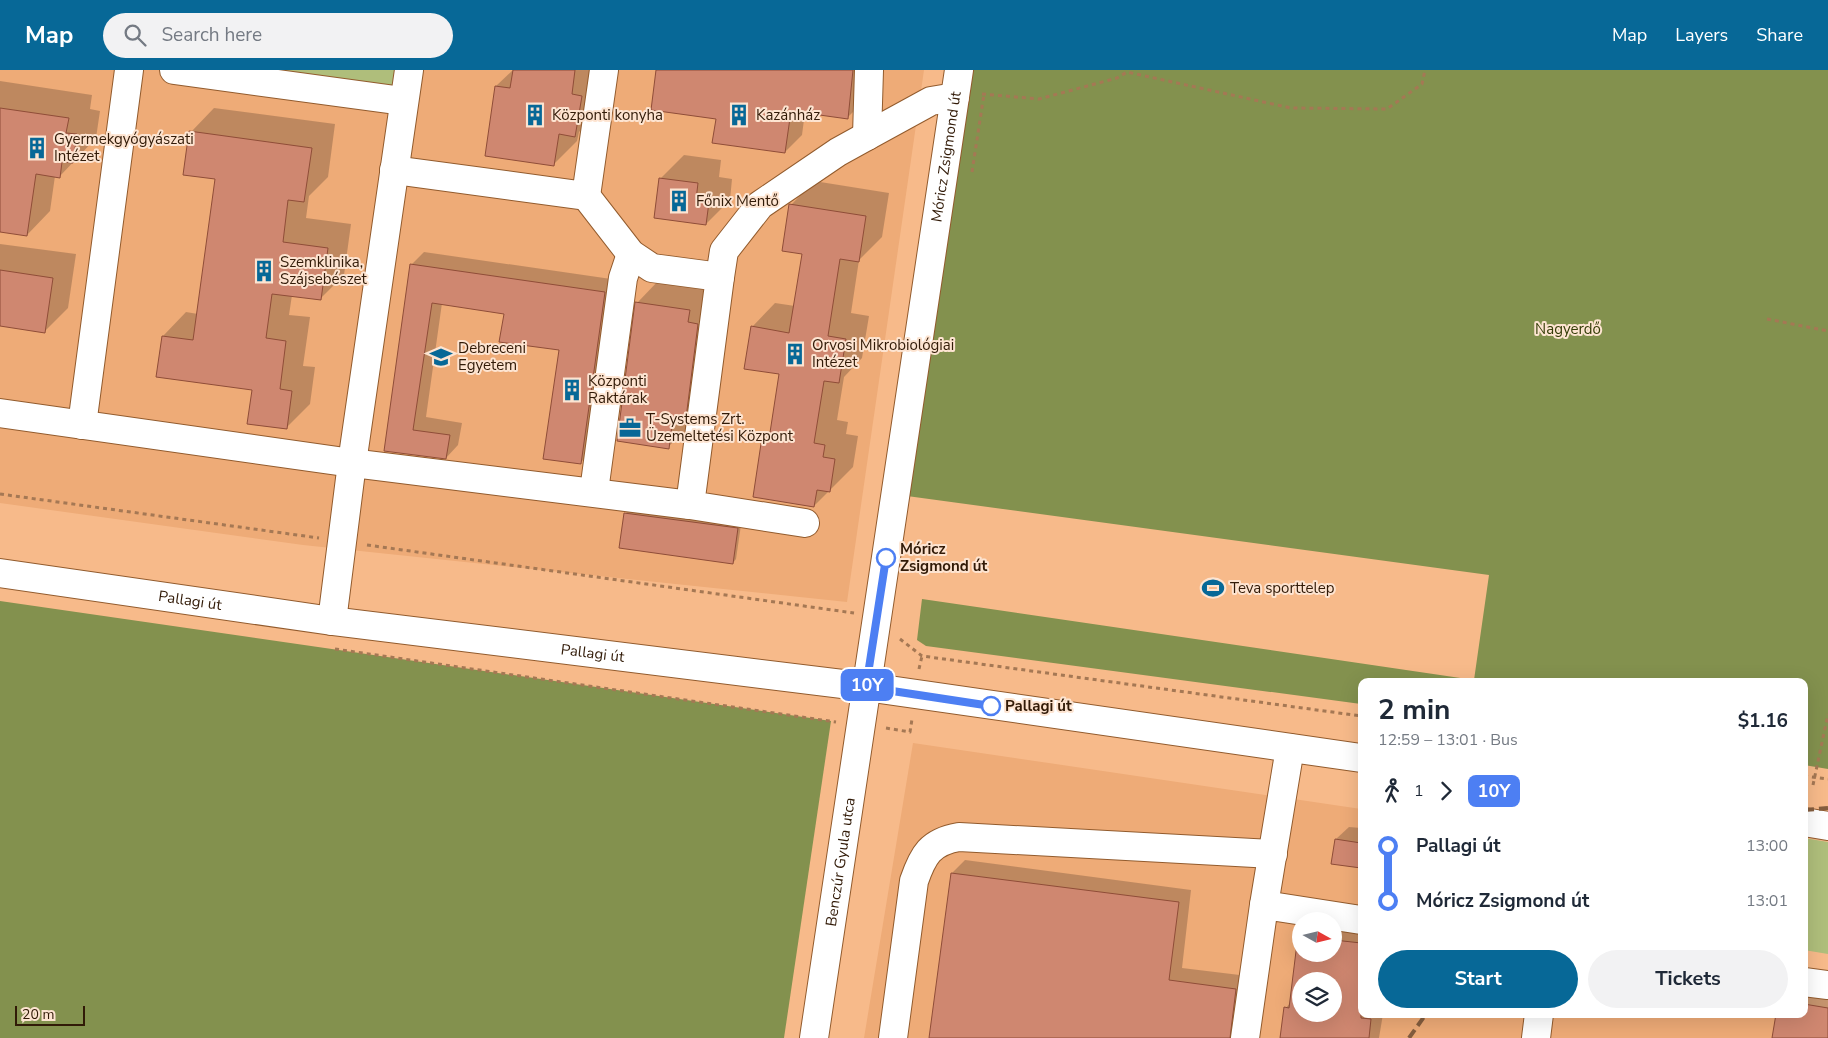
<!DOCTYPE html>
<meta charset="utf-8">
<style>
:root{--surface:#fff;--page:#f2f2f3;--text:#1f2937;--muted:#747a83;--accent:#076897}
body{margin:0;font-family:"Nunito Sans",sans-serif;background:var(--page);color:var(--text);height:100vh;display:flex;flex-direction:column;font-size:19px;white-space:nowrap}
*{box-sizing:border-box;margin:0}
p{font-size:16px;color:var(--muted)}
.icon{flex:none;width:28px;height:28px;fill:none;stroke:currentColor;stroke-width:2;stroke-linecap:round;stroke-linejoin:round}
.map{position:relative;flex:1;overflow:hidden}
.sheet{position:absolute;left:1358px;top:608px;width:450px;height:340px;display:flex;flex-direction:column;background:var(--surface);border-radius:10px;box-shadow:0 5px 20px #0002}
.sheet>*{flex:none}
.badge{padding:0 10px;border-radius:8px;font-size:18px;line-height:32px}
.needle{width:32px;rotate:98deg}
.tools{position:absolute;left:1292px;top:842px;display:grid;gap:10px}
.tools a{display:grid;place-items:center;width:50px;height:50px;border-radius:50%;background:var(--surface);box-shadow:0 5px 20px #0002;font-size:25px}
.scale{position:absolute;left:15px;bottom:12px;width:70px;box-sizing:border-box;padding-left:5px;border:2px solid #311a07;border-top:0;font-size:14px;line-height:18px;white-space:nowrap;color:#311a07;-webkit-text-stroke:4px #fde4d1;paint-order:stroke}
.map>.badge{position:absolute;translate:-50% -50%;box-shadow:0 0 0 2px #fff}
.legs{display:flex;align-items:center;gap:8px;height:55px;padding:0 20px;font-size:16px}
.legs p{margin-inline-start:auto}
.head{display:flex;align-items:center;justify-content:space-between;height:85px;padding:0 20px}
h1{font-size:28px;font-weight:700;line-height:38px}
.button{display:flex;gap:10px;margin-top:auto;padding:10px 20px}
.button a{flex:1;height:58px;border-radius:30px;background:var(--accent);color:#fff;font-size:20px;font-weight:700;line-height:58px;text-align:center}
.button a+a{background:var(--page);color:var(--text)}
ul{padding:0 20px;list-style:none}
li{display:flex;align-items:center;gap:18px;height:55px;font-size:19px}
li i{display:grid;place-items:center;width:8px;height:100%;margin:0 6px;background:currentColor}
li i::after{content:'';width:12px;height:12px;margin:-6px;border:4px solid;border-radius:50%;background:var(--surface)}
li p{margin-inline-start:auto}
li:first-child i{background:linear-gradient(#0000 50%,currentColor 0)}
li:last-child i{background:linear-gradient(currentColor 50%,#0000 0)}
header{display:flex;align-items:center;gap:30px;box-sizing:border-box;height:70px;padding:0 25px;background:var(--accent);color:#fff}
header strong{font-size:24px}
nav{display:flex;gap:28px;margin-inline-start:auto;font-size:18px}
.search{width:350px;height:45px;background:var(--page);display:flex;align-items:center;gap:12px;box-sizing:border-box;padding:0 18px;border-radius:28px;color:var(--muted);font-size:19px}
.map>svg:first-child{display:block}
.built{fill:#eeab77;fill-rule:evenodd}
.green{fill:#afbe7b}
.forest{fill:#83914e}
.shadow{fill:#0003;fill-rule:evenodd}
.building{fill:#cf8770;stroke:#8f4d38;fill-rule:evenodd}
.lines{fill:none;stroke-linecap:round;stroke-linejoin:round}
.minor-casing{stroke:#925b2d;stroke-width:30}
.path{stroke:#a57854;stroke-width:3;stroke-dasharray:4 4;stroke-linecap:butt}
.minor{stroke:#fff;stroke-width:28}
.rail{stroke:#845d3e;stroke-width:4;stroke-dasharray:10 5;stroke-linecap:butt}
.line-1-casing{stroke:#fff;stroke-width:11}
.line-1{stroke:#4d7ff3;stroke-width:8}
.stop-1-dot{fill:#fff;stroke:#4d7ff3;stroke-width:2.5}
.labels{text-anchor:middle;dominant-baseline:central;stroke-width:4;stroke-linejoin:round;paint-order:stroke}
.poi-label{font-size:15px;fill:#311a07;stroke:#fde4d1;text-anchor:start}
.street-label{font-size:15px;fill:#311a07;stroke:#fde4d1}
.park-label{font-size:15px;fill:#343c07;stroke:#fde4d1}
.stop-label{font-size:15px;font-weight:bold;fill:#311a07;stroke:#fde4d1;text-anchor:start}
</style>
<header>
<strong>Map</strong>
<div class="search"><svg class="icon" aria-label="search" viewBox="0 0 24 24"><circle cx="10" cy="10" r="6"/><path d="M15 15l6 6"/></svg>Search here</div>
<nav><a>Map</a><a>Layers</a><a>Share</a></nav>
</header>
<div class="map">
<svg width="1828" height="968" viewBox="0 0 1828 968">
<rect width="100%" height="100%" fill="#f7ba8a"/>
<g class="built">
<path d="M0 0H924L847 532 303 475 0 433Z"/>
<path d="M913 673 1361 739V944H1804V934L1828 938V968H864ZM1301 851H1334V884H1301ZM1301 911H1334V944H1301Z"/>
</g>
<g class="green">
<path d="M281 0H409L406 17Z"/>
<path d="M1804 768 1828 772V884L1804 880Z"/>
</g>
<g class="forest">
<path d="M969 0H1828V699L1804 695V611H1361V634L926 576 917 570 922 529 1474 610 1489 505 907 426Z"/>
<path d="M0 531 831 651 784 968H0Z"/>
</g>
<g class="shadow">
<path d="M513 0H595L599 41 579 62 577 71 553 95 496 16Z"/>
<path d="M657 0H869L865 30 848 47 805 42 802 65 785 82 717 48Z"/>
<path d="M0 11 92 25 90 39 100 41 96 68 60 106H55L50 141 27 165 0 161Z"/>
<path d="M214 38 335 54 328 107 309 126 306 148 351 154 344 205 320 229 292 225 289 245 310 247 303 296 315 297 310 334 286 358 253 319 163 266 186 242 198 244 216 108 191 62Z"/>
<path d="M684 85 721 90 719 107 732 109 730 130 706 154 660 109Z"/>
<path d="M814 111 889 123 882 167 859 190 851 243 869 246 862 288 844 307 837 350 848 352 846 364 858 366 853 397 814 436 763 368 771 360 780 303 752 257 775 233 795 236 803 183 791 135Z"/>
<path d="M0 174 76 184 68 238 45 261 0 255Z"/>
<path d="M424 182 618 210 593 380 580 393 560 279 505 243 442 233 426 347 462 353 458 375 446 388 385 380 411 195Z"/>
<path d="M660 209 713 217 692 354 668 377 637 233Z"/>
<path d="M630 439 741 455 736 489 733 493 621 477 626 443Z"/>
<path d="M1349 757 1361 758V797L1333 792 1336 769Z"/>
<path d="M965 790 1191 820 1182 898 1248 906 1250 968H931L952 803Z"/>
<path d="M1334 855 1361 859V944H1383L1379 968H1281L1286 938 1290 933 1299 865 1301 864V884H1334ZM1301 911H1334V944H1301Z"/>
<path d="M1804 920 1828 924V968H1773L1777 944H1804Z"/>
</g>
<g class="building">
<path d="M513 0H575L572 24 582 26 575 67 559 64 554 96 485 86 495 16 510 18Z"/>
<path d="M656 0H853L848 49 791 41 785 83 712 73 716 49 651 40Z"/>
<path d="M0 38 69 48 66 63 77 64 73 93 62 92 60 108 36 104 27 166 0 162Z"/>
<path d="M189 61 312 78 304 132 288 130 283 172 328 178 321 230 272 224 266 268 286 271 280 319 292 321 287 359 247 354 252 320 156 307 162 266 193 270 215 109 183 105Z"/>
<path d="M659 108 698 113 696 130 709 132 706 155 654 148Z"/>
<path d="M789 134 866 146 859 192 840 189 828 266 846 269 839 313 824 311 814 373 825 375 823 387 835 389 830 422 817 420 814 437 753 427 762 367 769 369 779 304 744 299 751 256 789 263 802 184 782 181Z"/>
<path d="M410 194 605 222 581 394 543 389 559 280 499 272 504 244 432 233 413 360 450 365 446 389 384 381Z"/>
<path d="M0 200 53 208 45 263 0 256Z"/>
<path d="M635 232 690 240 688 252 698 254 686 348 673 347 669 379 617 371Z"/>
<path d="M624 443 738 458 733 494 619 478Z"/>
<path d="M1335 769 1361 773V798L1331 794Z"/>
<path d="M951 803 1179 832 1169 910 1236 919 1230 968H929Z"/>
<path d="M1298 865H1301V884H1334V870L1361 873V948L1371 949 1369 968H1280L1284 937 1289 938ZM1301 911H1334V944H1301Z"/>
<path d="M1804 934 1828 938V968H1772L1776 944H1804Z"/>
</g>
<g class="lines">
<g class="minor-casing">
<g id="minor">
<path d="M174 0 403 31"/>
<path d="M867 66 869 0"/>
<path d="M394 100 586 126 604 0"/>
<path d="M586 126 631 184 652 198 720 207 690 435 805 453"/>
<path d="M720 207 724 181 760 135 838 82 867 66 931 31 955 27"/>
<path d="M0 343 352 393 690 435"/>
<path d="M82 355 129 0"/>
<path d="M594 421 623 208 631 184"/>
<path id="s1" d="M0 503 332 551 867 617 1361 688"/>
<path d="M332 551 352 393 409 0"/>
<path d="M1804 752 1828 756"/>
<path d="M1264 835 1290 678"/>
<path d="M1804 912 1828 915"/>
<path id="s2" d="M814 968 959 0"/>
<path d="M893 968 914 811C923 785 930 772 959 767L1273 784"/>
<path d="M1245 968 1264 835 1361 850"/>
<path d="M1536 968 1539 944"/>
</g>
</g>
<g class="path">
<path d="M982 24 1039 29 1117 8 1127 2 1291 38 1387 39 1422 14 1425 0"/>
<path d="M972 102 984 24"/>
<path d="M1767 249 1828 261"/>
<path d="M0 424 319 468"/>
<path d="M367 475 854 543"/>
<path d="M900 569 922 586 1361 646"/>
<path d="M335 579 836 652"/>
<path d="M919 599 922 586"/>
<path d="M886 658 910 662 912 649"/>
<path d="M1804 706 1828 709"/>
<path d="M1813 715 1828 644"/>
</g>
<use href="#minor" class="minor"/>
<g class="rail">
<path d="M1804 740 1828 738"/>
<path d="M1409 968 1426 944"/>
</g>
</g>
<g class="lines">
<g class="line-1-casing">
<path id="line-1" d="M886 488 866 617 991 636"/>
</g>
<use href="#line-1" class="line-1"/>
</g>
<defs>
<g id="building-bare" transform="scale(1.725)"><path d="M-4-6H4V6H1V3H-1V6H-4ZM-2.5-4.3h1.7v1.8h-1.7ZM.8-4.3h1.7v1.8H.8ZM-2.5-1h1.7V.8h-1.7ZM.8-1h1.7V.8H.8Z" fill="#076897" stroke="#fde4d1" stroke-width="2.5" paint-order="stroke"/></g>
<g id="university-bare" transform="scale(1.725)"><path d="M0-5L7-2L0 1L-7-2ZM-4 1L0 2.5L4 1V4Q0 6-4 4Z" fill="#076897" stroke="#fde4d1" stroke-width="2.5" paint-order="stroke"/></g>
<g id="office-bare" transform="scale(1.725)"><path d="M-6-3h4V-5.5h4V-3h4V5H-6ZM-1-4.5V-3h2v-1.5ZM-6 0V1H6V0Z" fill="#076897" stroke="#fde4d1" stroke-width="2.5" paint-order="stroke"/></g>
<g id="stadium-bare" transform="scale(1.725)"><path d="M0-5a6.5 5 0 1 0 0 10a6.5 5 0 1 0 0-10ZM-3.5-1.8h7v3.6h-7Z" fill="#076897" stroke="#fde4d1" stroke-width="2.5" paint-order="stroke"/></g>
</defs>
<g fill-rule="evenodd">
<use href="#building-bare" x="535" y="45"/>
<use href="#building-bare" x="739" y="45"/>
<use href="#building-bare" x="37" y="78"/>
<use href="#building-bare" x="679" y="131"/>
<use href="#building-bare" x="264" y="201"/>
<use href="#building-bare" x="795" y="284"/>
<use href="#university-bare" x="441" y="287"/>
<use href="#building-bare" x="572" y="320"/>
<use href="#office-bare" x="630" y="358"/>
<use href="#stadium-bare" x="1213" y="518"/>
</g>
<g class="stop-1-dot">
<circle cx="886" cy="488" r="9"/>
<circle cx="991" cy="636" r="9"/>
</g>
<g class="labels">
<g class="poi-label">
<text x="552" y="45">Központi konyha</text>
<text x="756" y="45">Kazánház</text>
<text x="54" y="69">Gyermekgyógyászati<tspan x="54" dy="17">Intézet</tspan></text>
<text x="696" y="131">Főnix Mentő</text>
<text x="280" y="192">Szemklinika,<tspan x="280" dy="17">Szájsebészet</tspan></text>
<text x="812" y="275">Orvosi Mikrobiológiai<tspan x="812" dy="17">Intézet</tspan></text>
<text x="458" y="278">Debreceni<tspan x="458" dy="17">Egyetem</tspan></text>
<text x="588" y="311">Központi<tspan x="588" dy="17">Raktárak</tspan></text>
<text x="646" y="349">T-Systems Zrt.<tspan x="646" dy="17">Üzemeltetési Központ</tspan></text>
<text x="1230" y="518">Teva sporttelep</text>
</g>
<g class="street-label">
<text stroke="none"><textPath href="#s2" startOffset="891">Móricz Zsigmond út</textPath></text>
<text stroke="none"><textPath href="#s1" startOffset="192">Pallagi út</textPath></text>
<text stroke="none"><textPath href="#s1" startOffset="598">Pallagi út</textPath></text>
<text stroke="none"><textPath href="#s2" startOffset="178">Benczúr Gyula utca</textPath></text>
</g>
<g class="park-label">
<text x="1568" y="259">Nagyerdő</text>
</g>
<g class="stop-label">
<text x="900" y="479">Móricz<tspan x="900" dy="17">Zsigmond út</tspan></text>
<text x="1005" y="636">Pallagi út</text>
</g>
</g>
</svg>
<div class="tools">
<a><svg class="needle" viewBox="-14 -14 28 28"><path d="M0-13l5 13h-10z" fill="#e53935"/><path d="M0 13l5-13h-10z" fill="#747a83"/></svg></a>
<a><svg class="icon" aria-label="layers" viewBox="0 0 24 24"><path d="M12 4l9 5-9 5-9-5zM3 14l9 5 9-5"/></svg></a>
</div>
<div class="scale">20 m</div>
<b class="badge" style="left:867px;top:615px;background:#4d7ff3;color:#fff">10Y</b>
<section class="sheet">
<div class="head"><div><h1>2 min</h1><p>12:59 – 13:01 · Bus</p></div><b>$1.16</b></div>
<div class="legs"><svg class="icon" aria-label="walk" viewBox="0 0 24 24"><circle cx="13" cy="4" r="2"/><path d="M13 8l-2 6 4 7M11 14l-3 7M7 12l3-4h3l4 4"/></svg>1<svg class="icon" aria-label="forward" viewBox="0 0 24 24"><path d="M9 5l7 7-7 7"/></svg><b class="badge" style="background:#4d7ff3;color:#fff">10Y</b></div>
<ul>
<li><i style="color:#4d7ff3"></i><b>Pallagi út</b><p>13:00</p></li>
<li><i style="color:#4d7ff3"></i><b>Móricz Zsigmond út</b><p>13:01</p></li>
</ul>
<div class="button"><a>Start</a><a>Tickets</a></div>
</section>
</div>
